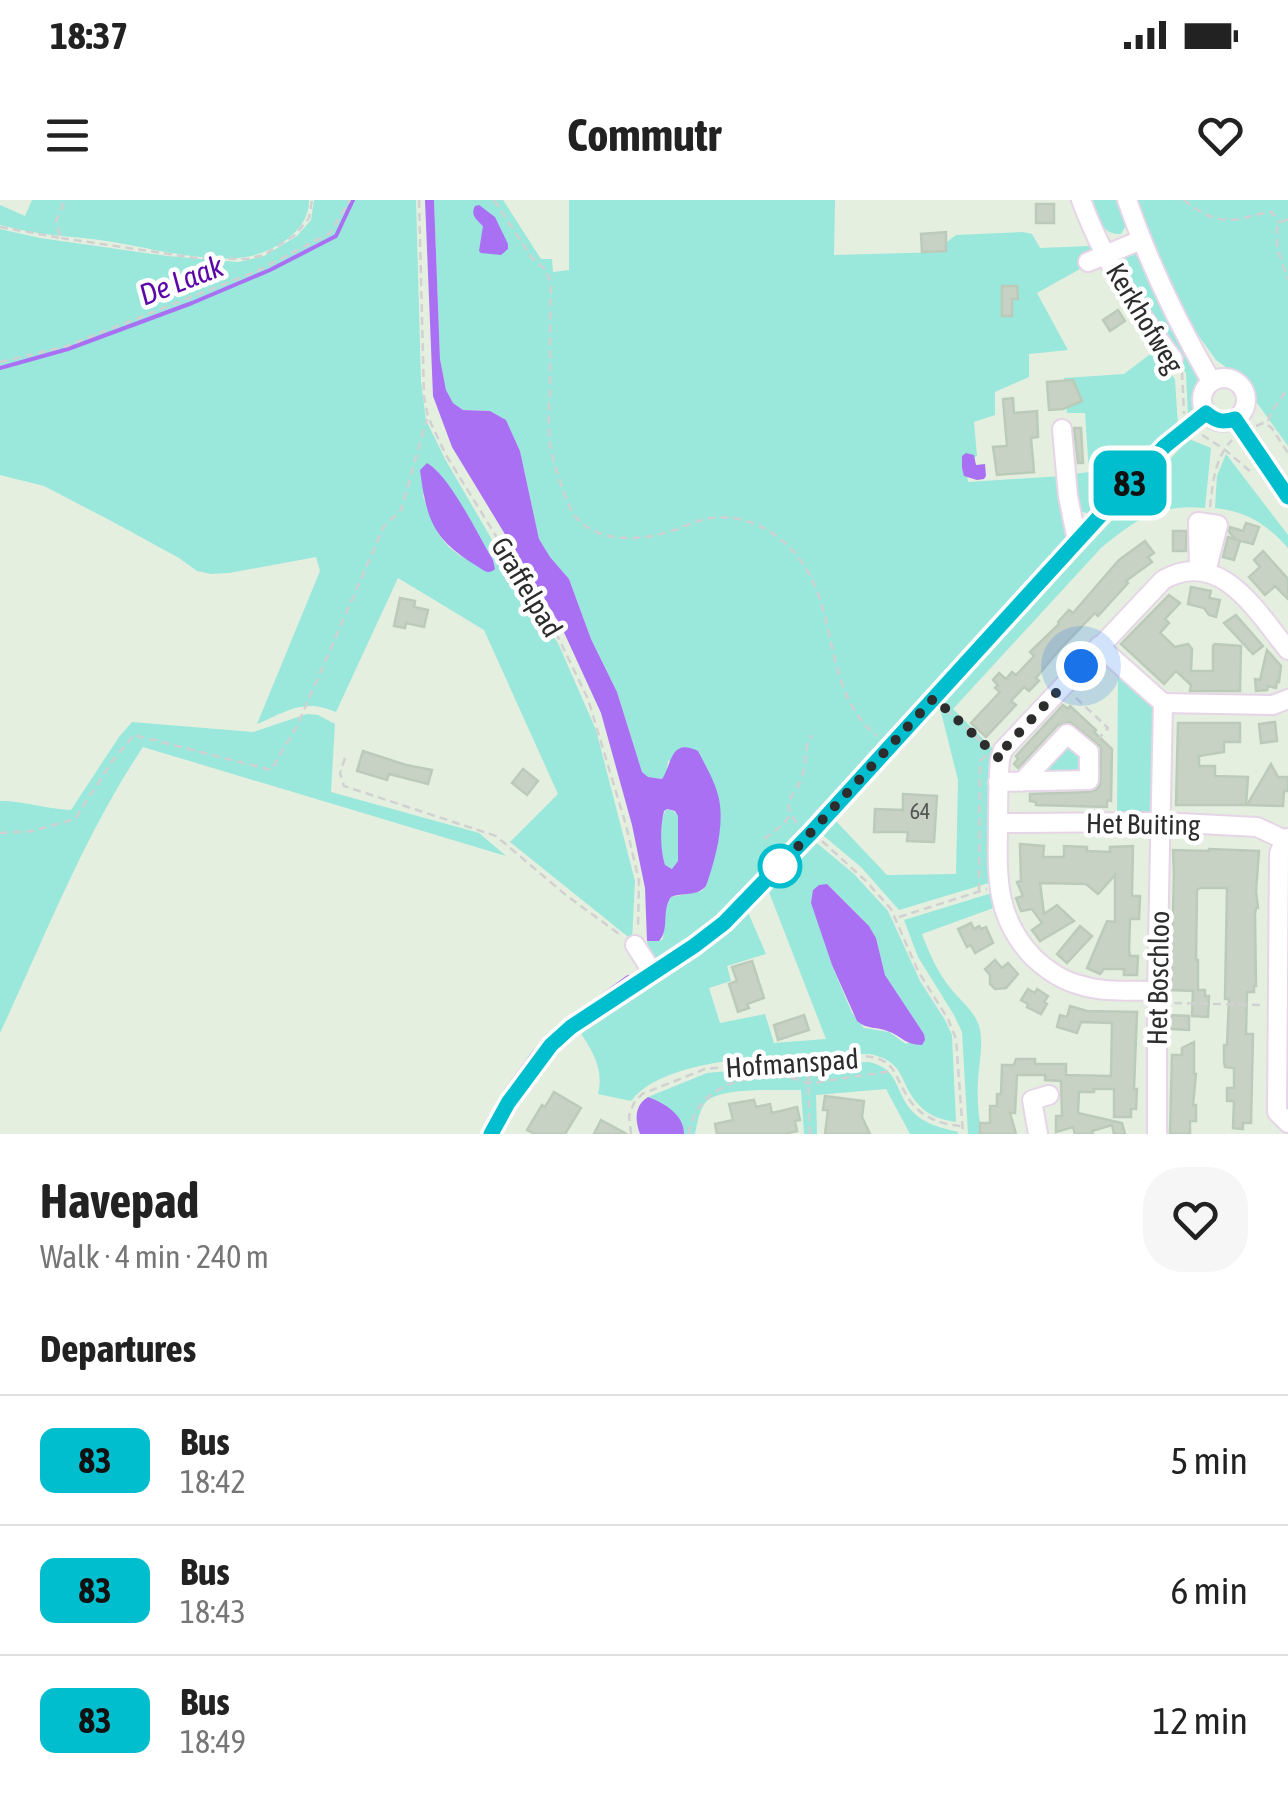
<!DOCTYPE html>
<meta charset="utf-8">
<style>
:root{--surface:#fff;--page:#f6f6f6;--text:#222;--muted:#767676;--line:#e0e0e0}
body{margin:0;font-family:"Asap Condensed",sans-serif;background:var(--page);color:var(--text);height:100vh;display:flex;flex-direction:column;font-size:38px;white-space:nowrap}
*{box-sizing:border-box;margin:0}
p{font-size:32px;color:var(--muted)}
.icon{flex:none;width:55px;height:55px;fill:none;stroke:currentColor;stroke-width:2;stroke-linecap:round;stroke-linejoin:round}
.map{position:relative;height:934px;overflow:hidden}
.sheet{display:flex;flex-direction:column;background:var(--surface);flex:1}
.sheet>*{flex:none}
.badge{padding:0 20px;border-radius:15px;font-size:35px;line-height:65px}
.you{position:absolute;width:50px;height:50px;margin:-25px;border:8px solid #fff;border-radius:50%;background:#1a73e8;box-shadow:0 0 0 15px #1a73e833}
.map>.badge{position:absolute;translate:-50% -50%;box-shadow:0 0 0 5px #fff}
h2{padding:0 40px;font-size:38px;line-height:90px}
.round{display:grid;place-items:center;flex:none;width:105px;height:105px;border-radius:40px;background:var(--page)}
.summary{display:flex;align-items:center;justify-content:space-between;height:170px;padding:0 40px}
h1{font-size:48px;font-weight:700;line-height:75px}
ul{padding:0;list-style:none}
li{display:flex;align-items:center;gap:30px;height:130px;padding:0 40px;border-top:2px solid var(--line)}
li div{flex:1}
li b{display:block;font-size:38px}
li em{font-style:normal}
li .badge{min-width:110px;font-weight:700;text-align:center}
.status{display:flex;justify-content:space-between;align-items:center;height:70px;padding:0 50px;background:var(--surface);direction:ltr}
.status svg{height:28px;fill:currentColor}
header{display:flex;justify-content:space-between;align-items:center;height:130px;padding:0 40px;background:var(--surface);font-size:45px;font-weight:700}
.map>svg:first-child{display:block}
.green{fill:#9ae7db;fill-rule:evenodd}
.water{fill:#aa70f4;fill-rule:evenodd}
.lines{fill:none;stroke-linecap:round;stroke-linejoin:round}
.stream{stroke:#aa70f4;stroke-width:4}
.building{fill:#c7d2c5;stroke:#bccbb9;stroke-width:2.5}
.minor-casing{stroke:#e6d5e6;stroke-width:22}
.path{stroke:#d1d1d1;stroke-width:2.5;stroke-dasharray:8 5;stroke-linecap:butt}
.minor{stroke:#fff;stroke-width:18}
.line-casing{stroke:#fff;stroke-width:22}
.line{stroke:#00becd;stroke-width:15}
.walk{stroke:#2d2d2d;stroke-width:10;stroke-dasharray:0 18}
.stop-dot{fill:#fff;stroke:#00becd;stroke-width:5}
.labels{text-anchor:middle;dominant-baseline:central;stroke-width:9;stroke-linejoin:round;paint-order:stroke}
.number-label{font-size:22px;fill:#545653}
.street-label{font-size:28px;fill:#2d2d2d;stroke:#fff}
.water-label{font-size:30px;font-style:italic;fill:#5b08a7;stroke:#fff}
</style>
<div class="status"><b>18:37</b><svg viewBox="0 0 49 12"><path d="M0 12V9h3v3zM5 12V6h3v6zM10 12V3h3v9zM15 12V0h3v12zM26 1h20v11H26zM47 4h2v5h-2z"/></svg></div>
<header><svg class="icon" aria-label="menu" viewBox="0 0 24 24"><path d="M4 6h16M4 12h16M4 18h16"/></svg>Commutr<svg class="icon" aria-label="heart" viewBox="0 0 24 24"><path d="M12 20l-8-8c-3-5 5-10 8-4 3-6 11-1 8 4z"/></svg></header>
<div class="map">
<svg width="1288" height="934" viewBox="0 0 1288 934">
<rect width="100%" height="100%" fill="#e4efe0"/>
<g class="green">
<path d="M32 0H309C310 31 273 53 245 57 209 64 145 47 107 41 71 36 35 35 0 25V5L25 16Z"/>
<path d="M314 0H416L421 181 426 220 445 259 509 369 529 402 558 443 596 530 635 681 632 740 510 642 558 594 484 430 398 378 336 512C303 498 288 511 257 524L320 371 316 357 229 373 211 374 197 371 179 358 115 323 44 286 0 275V29L40 38 167 56 239 62 264 56 297 36 311 20ZM434 267 444 280 493 360 495 369C446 355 439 342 423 296Z"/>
<path d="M434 0H503L541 59H552L553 72 569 70V0H835L834 55 944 52 947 42 956 35 1023 32 1032 34 1040 48 1090 46 1096 60 1037 93 1068 150 1029 154V177L995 192V215L974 222 977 256 966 262 968 282 1062 276 1070 338 829 599 728 704 704 726 656 760 650 755 647 741H659L663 739 665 709 671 697 702 691 706 686 719 636 720 604 668 560 667 572 662 579 647 577 642 572 617 492 591 439 569 379 550 357 539 339 520 251 506 220 490 211 463 210 453 203 446 190 440 159Z"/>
<path d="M1093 0H1122L1127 24 1121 34C1100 35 1099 17 1093 0Z"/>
<path d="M1134 0H1288V246L1237 175 1216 160 1188 121 1172 93Z"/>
<path d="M1131 50 1138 51 1153 90 1196 169 1199 189 1195 209 1188 216 1186 173 1150 122 1118 69 1120 58Z"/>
<path d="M1157 149 1175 180 1178 226 1092 314 1078 311 1074 274 1089 272 1085 213H1067L1064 178 1124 174Z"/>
<path d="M1189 239 1211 248 1205 308C1159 303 1135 320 1101 348L953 509 997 553 992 682 899 710 861 667 819 632 833 618 887 675 956 674 958 580 939 504Z"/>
<path d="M1226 254 1288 335V348C1266 324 1248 312 1215 308L1217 276Z"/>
<path d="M1118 471 1157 506 1155 620 1117 619Z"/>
<path d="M307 514 318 515 335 524 331 592 479 633 506 656 143 547C84 635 45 737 0 833V601C24 601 47 609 71 610L119 537 132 522 253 532Z"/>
<path d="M1068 537 1087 553 1086 578 1028 579Z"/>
<path d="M667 609 675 612 678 616V661L673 669 665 665C660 648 659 628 665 611Z"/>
<path d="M812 639 854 674 888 711 920 781 945 820 952 835 956 922C943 920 928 916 919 905 898 883 907 862 870 854 810 855 669 851 631 901L598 894C604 869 593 852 580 832L650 785 747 710 766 754 727 766 731 781 709 788 720 823 765 814 774 843 826 839 767 687ZM827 684 869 726 876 738 885 775 924 834 906 844 889 832 864 828 852 813 832 765 811 702Z"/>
<path d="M992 693 996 707 922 734C929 753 938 773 951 789 960 800 975 812 979 826 984 844 979 862 978 880 977 898 978 916 982 934H968L962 832 954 815 918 757 904 720Z"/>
<path d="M869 862C900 869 894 891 912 911 924 924 941 928 958 932V934H910L886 889 816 895 817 934H804L801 890C779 891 720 886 705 903 699 911 697 924 695 934H684C684 915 665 903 648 897L707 873 782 866Z"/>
</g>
<g class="water">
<path d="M425 0H434L440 159 446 190 453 203 463 210 490 211 506 220 520 251 539 339 550 357 569 379 591 439 617 492 642 572 648 577 662 579C672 565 670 537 698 551 706 567 718 586 720 605 723 631 715 661 706 686 696 697 683 692 671 697 661 711 670 729 659 741H647L645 688 632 625 601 513 562 428 452 247 433 196ZM667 609 675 611 678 616V661L672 669 665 665C660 648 660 628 664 611Z"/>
<path d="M479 5 495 17 508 44V49L501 55 481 53 479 51 483 26C477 20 470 15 475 6Z"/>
<path d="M966 253 974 255 976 265 985 264 986 276 984 279 977 280 964 276 962 268V256Z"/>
<path d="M427 263C450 276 478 335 493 360L495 369C490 374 485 372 480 368 434 340 427 323 420 270Z"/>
<path d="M827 684 869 726 876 738 885 775 924 834 925 840 922 845C904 844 904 838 890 832 877 826 867 830 857 821L832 765 811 703 813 690 819 685Z"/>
<path d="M648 897C665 903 684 915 684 934H640C635 920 634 906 648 897Z"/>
</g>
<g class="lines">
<g class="stream">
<path d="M0 168 68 149 192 103 270 70 336 36 353 0"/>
<path d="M588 806 628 777"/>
<path d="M505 892 535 851"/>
</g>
</g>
<g class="building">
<rect x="1036" y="4" width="18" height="19"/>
<path d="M946 32V51L922 52 921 34Z"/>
<path d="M1002 86H1017L1018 99H1012V116H1002Z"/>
<path d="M1118 110 1125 121 1110 131 1103 120Z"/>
<path d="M1073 180 1082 201 1063 209 1049 210 1047 182Z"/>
<path d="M1013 198 1014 213 1037 211 1038 237 1031 238 1034 272 997 275 993 247 1007 246 1003 199Z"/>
<path d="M1074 228H1081L1083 263H1078Z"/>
<path d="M1246 323 1259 327 1253 344 1236 340 1229 332 1230 327 1243 331Z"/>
<rect x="1173" y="331" width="13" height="20"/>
<path d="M1228 337 1240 341 1234 360 1223 357Z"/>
<path d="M1145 341 1154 353 1148 357 1152 362 1126 381 1128 383 1098 416 1095 413 1060 449 1036 478 1039 481 1029 491 1024 487 1011 501 1016 505 986 537 971 523 1000 492 995 488 998 485 993 480 999 473 1006 479 1012 472 1016 475 1034 456 1030 452 1059 424 1058 422 1069 410 1073 413 1119 360Z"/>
<path d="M1263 351 1288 379V399L1275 386 1265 395 1249 377 1260 367 1254 360Z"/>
<path d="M1191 387 1211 391 1209 398 1220 400 1216 417 1209 415 1204 408 1188 404Z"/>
<path d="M1169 395 1180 403 1165 419 1169 423 1160 433 1175 447 1188 444 1192 449 1191 471H1213V446L1215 444 1241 446 1240 491H1190L1191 485 1176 471 1164 484 1121 444Z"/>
<path d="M400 398 415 401 414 407 428 410 424 427 406 423 405 428 394 426Z"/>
<path d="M1236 415 1263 446 1253 454 1224 423Z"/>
<path d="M1267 450 1281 466 1279 482 1277 481 1276 488 1268 486 1267 490 1256 491 1255 479 1260 480Z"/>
<path d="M1063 505 1068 509 1070 506 1096 530 1094 532 1112 549 1111 601 1107 600V607L1036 605V602L1030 601V594L1089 592 1096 590 1100 585 1101 547 1070 522 1058 525 1018 568 1014 564 1018 559 1016 556Z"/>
<path d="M1275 522 1277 541 1261 543 1259 524Z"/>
<path d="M1178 523H1240V542H1224V552L1199 556V566H1215V576L1248 577 1246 605H1176Z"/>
<path d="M363 551 406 565 432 570 428 584 389 574 387 580 357 571Z"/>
<path d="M1271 564 1278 577H1288V591H1284L1283 606 1247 605Z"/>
<path d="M523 569 538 581 527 595 512 583Z"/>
<path d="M903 594 937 596 934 642 907 641 908 632H874L875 609 903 610Z"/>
<path d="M1020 644 1044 646 1043 657H1064V646L1087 647V651L1110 652V647L1133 646 1132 696H1140L1139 719H1130L1129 750 1130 756H1138L1137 775H1124V769H1104L1100 774 1087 768 1107 721 1115 722V675L1098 694 1086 684 1040 683 1044 714 1057 705 1074 721 1040 741 1032 730 1042 723 1032 709 1021 711 1016 698 1023 696 1017 682 1021 681Z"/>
<path d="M1209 649 1259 651 1256 691 1258 708H1256L1255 714 1256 786H1254V792H1247L1246 834H1253L1251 923H1243V929L1233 928 1234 901H1227V888H1234V868L1225 867 1224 862V845H1227L1229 799H1225L1227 688H1200L1197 690 1196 760H1198V790H1205V796H1209L1208 817 1192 816 1193 791 1171 790 1174 673 1173 650 1209 651Z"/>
<path d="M971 723 974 729 979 726 981 729 986 727 993 743 975 753 971 745 967 747 958 729Z"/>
<path d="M1080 726 1092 736 1067 763 1057 754Z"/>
<path d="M995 760 1002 768 1008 763 1018 774 1006 788 995 789 990 784V775L985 769Z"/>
<path d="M752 761 764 798 747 804 749 808 738 812 729 784 737 781 732 767Z"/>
<path d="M1028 789 1035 793 1037 789 1048 796 1044 802 1047 804 1041 814 1027 807 1028 804 1021 800Z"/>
<path d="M1070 806 1087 811 1137 812 1134 889H1137L1136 909H1131V917H1114V889H1094V892H1079L1078 913 1122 923 1125 934H1114L1112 925 1092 931 1093 934H1075L1073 927 1056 932V916H1062L1061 881 1045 880V875H1017L1015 913H1010L1016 934H980V923H990V906H997V894H1001L1002 865H1014L1016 859H1035V864H1066V875L1111 876 1112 823 1081 822 1077 833 1057 827 1060 815 1067 817Z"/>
<path d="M804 815 809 830 778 840 774 825Z"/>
<path d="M1170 815 1189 816V830L1170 829Z"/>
<path d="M1194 842V874H1196L1193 905H1196V921H1190V934H1170L1172 855H1182V848Z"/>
<path d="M554 892 581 908 565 934H535L527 930 542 905 545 907Z"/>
<path d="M825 896 864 901 862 917 870 934H825L828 910H823Z"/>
<path d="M754 900 756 907 770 904 772 913 797 907 800 920 795 921 797 931 785 934H717L715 924 733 920 729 904Z"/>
<path d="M601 920 627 934H594Z"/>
</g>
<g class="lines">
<g class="minor-casing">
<g id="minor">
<path d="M1081 0C1102 57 1136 111 1173 159"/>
<path d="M1127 0C1149 64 1177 122 1211 181"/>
<path d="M1088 62 1141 40"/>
<circle cx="1224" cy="200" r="22"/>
<path d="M1235 219 1288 297"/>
<path d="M1062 229 1068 296 1077 341"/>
<path d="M1199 371 1198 322 1218 325 1206 372"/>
<path d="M1099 446 1163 503 1157 791V934"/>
<path d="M1163 503 1273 505 1288 499"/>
<path d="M998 582 1089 580V552L1067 534 1022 582"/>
<path d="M998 623 1161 622 1257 627 1285 640"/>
<path d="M1288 638 1282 646 1279 654 1277 912 1288 923"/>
<path d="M635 745 653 773"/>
<path d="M1157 791C1132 790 1104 793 1080 785 1063 781 1047 770 1034 758 996 719 997 679 998 628 998 605 998 582 1000 559L1003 550 1163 380C1220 347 1257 412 1288 450"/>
<path d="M491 934 508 903 551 845 571 827 694 746 724 723 810 634 1140 272 1165 246 1206 213"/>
<path d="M1038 934 1032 900 1049 895"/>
</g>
</g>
<g class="path">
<path d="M419 0 424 196 428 217 446 255 557 435 588 499 626 625 639 681 638 728"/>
<path d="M494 0 532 58 545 69 551 83C550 119 550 154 550 190 549 208 548 226 550 244 552 259 566 304 575 316 596 343 639 341 668 332 682 328 696 320 711 318 739 314 768 326 788 346 844 400 817 487 877 536"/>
<path d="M1184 0C1200 13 1217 23 1239 19 1250 17 1260 13 1272 12L1279 23"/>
<path d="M1288 19 1279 23C1272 41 1282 61 1288 79"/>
<path d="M0 27 61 38 56 21 65 0"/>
<path d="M61 38 196 58 247 59 264 55 295 35 309 18 312 0"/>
<path d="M0 162 67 146 257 71 330 33 350 0"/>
<path d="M1182 172 1184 214"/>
<path d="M1268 221 1272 211 1288 188"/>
<path d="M1256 226 1263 223 1271 227 1288 253"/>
<path d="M1202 235 1224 249 1251 272"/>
<path d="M1210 307C1213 283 1214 259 1232 240"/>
<path d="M1076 498 1108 528 1099 538"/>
<path d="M946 509 988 548"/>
<path d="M345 558 340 573 344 586 496 636 567 696 622 736"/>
<path d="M797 623C779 600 795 597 802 577 808 561 802 549 812 535"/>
<path d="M0 633 32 631 75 619 113 560 134 535 271 570 297 526 384 326 401 310 427 219"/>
<path d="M764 639 784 624 789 616"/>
<path d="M822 641 867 682 891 709 918 771 948 819 956 839 963 934"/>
<path d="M979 691 980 561 986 555"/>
<path d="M899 717 987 689"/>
<path d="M1174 803 1260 805"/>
<path d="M631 934 629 916 634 903 642 894 705 869 853 856C899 855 891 874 911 902 923 918 943 925 961 926"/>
<path d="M689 934C695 885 751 871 793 878 798 879 802 882 808 883 814 884 824 881 831 880 851 877 872 874 893 871"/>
<path d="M810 934 808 883 811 861"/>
</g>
<use href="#minor" class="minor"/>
</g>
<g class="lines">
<g class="line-casing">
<path id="line" d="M491 934 508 903 551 845 571 827 694 746 724 723 812 632 1140 272 1165 246 1206 213C1216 221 1222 223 1235 219L1288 297"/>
</g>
<use href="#line" class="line"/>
<path class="walk" d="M780 666 771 676 934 498 1000 559 1003 550 1081 466"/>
</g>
<circle class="stop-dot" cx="780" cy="666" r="20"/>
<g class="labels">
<g class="number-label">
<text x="920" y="611">64</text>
</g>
<g class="street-label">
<text transform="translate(1145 118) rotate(59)">Kerkhofweg</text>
<text transform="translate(527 387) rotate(59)">Graffelpad</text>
<text transform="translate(1143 624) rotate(1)">Het Buiting</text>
<text transform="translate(1158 778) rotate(-89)">Het Boschloo</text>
<text transform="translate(792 863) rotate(-4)">Hofmanspad</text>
</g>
<g class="water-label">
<text transform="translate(181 80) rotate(-21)">De Laak</text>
</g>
</g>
</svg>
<div class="you" style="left:1081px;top:466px"></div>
<b class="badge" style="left:1130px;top:283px;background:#00becd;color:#111">83</b>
</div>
<section class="sheet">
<div class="summary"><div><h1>Havepad</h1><p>Walk · 4 min · 240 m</p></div><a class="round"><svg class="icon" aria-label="heart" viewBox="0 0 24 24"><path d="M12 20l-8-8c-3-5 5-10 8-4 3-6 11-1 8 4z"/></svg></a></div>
<h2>Departures</h2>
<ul>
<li><span class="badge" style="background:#00becd;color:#111">83</span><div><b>Bus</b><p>18:42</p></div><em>5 min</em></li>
<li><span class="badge" style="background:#00becd;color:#111">83</span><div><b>Bus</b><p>18:43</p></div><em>6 min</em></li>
<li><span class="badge" style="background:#00becd;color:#111">83</span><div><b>Bus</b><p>18:49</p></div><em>12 min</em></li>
</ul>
</section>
